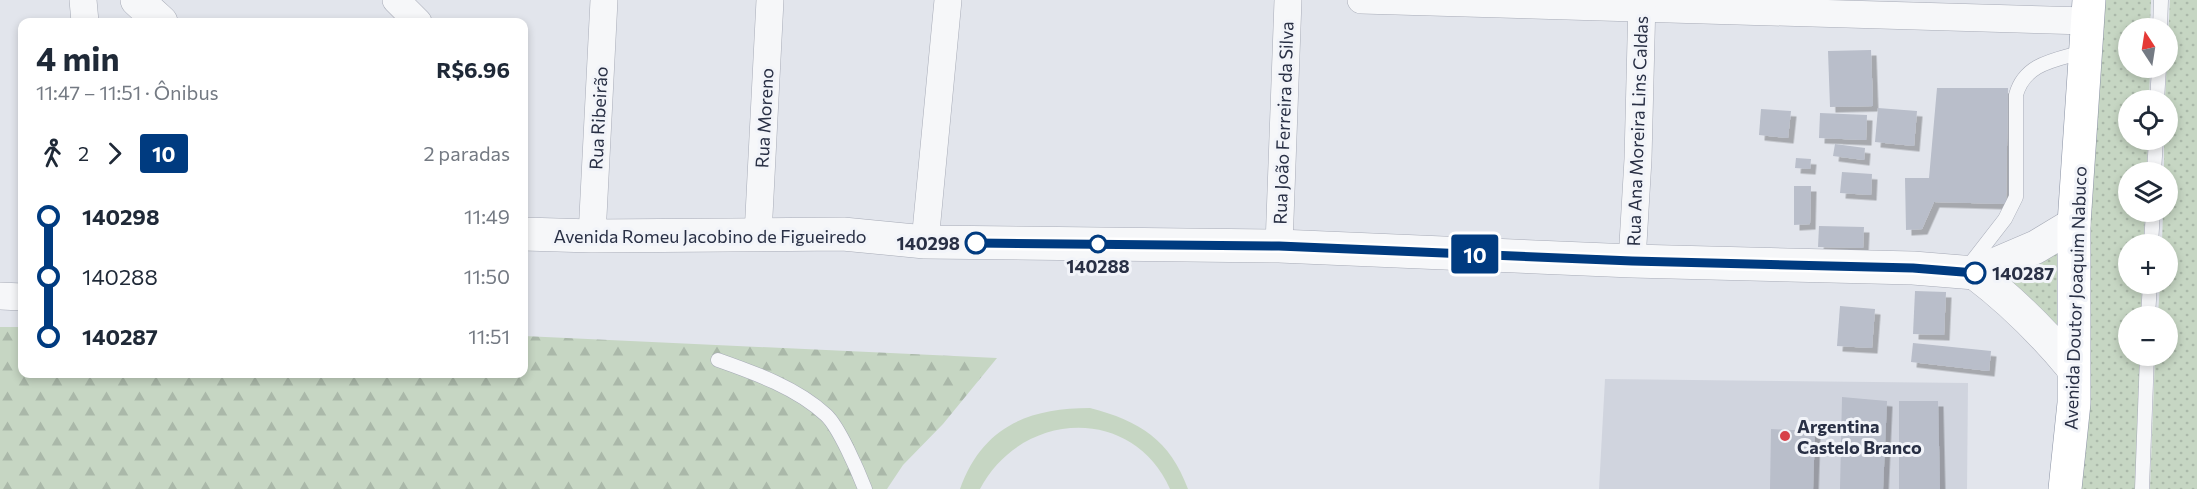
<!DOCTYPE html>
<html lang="pt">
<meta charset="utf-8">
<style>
:root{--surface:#fff;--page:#f6f6f7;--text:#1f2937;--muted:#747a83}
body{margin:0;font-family:Commissioner,sans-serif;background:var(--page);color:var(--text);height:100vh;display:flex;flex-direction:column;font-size:22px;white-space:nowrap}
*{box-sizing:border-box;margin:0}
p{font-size:20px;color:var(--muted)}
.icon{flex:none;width:33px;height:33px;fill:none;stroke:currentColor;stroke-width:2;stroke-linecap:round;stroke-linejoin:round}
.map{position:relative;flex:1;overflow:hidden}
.sheet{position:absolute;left:18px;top:18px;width:510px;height:360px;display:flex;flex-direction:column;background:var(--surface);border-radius:12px;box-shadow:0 3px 9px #0003}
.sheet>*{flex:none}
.badge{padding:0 12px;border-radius:4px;font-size:21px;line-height:39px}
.needle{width:39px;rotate:348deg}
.fabs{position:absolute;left:2118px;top:18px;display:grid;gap:12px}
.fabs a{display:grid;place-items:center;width:60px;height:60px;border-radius:50%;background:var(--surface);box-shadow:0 3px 9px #0003;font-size:30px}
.map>.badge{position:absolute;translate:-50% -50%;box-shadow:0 0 0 3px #fff}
.legs{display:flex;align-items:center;gap:9px;height:66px;padding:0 18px;font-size:20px}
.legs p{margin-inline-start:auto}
.overview{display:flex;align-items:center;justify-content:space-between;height:102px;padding:0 18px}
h1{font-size:33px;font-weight:700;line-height:45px}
ul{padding:0 18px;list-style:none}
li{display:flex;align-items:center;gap:21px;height:60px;font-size:22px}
li i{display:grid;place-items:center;width:9px;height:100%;margin:0 8px;background:currentColor}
li i::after{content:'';width:15px;height:15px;margin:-8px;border:4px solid;border-radius:50%;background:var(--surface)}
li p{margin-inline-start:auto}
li:first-child i{background:linear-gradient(#0000 50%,currentColor 0)}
li:last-child i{background:linear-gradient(currentColor 50%,#0000 0)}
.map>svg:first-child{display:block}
.built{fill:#d0d4de}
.grass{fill:url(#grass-dots)}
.forest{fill:url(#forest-firs)}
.garden{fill:#c6d6c3}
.building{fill:#b9beca;filter:url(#shadow)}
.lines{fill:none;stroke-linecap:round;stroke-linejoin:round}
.service-casing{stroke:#a7abb7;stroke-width:15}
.minor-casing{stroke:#a7abb7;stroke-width:28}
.tertiary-casing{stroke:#a7abb7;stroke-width:34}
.trunk-casing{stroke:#8991a3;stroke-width:34}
.service{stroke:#f6f7f9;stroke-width:14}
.minor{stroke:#f6f7f9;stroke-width:27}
.tertiary{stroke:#f6f7f9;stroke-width:33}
.trunk{stroke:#fff;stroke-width:33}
.line-1-casing{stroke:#fff;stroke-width:14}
.line-1{stroke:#003b80;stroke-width:9}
.stop-1-dot{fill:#fff;stroke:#003b80;stroke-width:3}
.poi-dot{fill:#d74149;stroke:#f2f4f9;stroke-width:2}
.labels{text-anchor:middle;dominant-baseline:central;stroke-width:6;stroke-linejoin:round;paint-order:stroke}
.street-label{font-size:18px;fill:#293045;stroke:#f2f4f9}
.stop-label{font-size:18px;font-weight:bold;fill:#293045;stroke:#f2f4f9;text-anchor:end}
.poi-label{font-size:18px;font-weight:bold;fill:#293045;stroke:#f2f4f9;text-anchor:start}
</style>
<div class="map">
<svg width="2197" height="489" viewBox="0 0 2197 489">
<defs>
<pattern id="grass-dots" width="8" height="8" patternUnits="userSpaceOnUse" patternTransform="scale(1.5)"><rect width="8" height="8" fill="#c6d6c3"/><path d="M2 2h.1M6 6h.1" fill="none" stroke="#aab8a9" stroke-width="1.8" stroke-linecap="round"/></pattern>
<pattern id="forest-firs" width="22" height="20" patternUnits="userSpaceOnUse" patternTransform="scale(1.5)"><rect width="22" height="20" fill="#c6d6c3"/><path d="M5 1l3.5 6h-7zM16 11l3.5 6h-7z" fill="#aab8a9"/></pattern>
<filter id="shadow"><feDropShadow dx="5.5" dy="5.5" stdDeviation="0" flood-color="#0004"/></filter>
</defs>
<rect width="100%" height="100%" fill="#e2e5ec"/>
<path class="built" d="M1605 379 1968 383 1967 489H1599Z"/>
<g class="grass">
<path d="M2103 0H2151L2150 28H2128V68H2150L2149 100H2128V140H2148L2147 172H2128V212H2145L2144 244H2128V284H2142L2141 316H2128V356H2141L2140 489H2081C2088 438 2083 385 2085 334 2090 222 2096 111 2103 0Z"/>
<path d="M2170 0H2197V489H2150L2155 356H2168V316H2158L2160 284H2168V244H2162L2163 212H2168V172H2164V140H2168L2165 100Z"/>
<path d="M2069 231 2072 367 1988 274Z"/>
</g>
<path class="forest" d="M0 327H22V374H524V336L997 358 943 424 903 465 887 489H0Z"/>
<path class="garden" d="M1090 408C1140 421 1170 440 1188 489H1170C1132 404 1021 411 980 489H960C982 427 1028 408 1090 408Z"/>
<g class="building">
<path d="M1871 50 1873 106 1830 107 1828 51Z"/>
<path d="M1937 88H2008L2006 204 1934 202 1922 229 1906 230 1905 178H1929Z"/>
<path d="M1878 108 1917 111 1914 146 1875 142Z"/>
<path d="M1761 109 1791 111 1788 138 1759 135Z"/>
<path d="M1820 113 1867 115 1866 140 1819 138Z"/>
<path d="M1835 144 1865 148 1864 160 1833 156Z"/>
<path d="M1796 158 1811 159 1810 169 1795 168Z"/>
<path d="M1842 172 1872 174 1871 195 1840 193Z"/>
<path d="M1794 186H1811L1810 224 1794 225Z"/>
<path d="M1819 226 1864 227 1863 248 1818 247Z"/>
<path d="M1915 291 1946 292 1944 335 1913 334Z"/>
<path d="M1840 306 1875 309 1872 348 1837 346Z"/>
<path d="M1913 343 1991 351 1989 371 1911 362Z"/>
<path d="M1842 397 1887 401 1883 489H1840Z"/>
<path d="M1899 401H1938L1940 489H1899Z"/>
<path d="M1771 429 1815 431 1813 489H1770Z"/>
</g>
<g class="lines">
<g class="service-casing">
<g id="service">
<path d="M2160 28 2161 0"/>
<path d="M2157 100 2159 68"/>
<path d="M2154 172 2156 140"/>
<path d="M2151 244 2153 212"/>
<path d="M1967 268 2005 219 2016 197V95C2025 62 2057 60 2086 51"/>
<path d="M2148 316 2150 284"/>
<path d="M718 360C755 373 797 388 826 415 839 427 858 471 865 489"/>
<path d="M2142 489 2147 356"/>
</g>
</g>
<g class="minor-casing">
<g id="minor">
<path d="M83 0 85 22"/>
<path d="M396 0 418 22"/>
<path d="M1361 0 2087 21"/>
<path d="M758 235 770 0"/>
<path d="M592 236 604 0"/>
<path d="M925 242 948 0"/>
<path d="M1279 246 1288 0"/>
<path d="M1632 261 1638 159 1642 0"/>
<path d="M0 296 22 297"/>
</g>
</g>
<g class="tertiary-casing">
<g id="tertiary">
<path d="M137 0 161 22"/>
<path d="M524 234 592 236 843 234 925 242 1279 246 1632 261 1913 268 1975 273 2036 247 2074 224"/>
<path d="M1975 273C2012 301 2043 332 2072 367"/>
</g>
</g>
<g class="trunk-casing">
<path id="trunk" d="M2065 489 2074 403V224L2089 0"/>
</g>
<use href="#service" class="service"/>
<use href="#minor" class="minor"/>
<use href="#tertiary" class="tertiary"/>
<use href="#trunk" class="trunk"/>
</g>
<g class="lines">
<g class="line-1-casing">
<path id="line-1" d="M976 243 1279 246 1632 261 1913 268 1975 273"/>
</g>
<use href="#line-1" class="line-1"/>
</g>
<g class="stop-1-dot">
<circle cx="976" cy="243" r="10"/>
<circle cx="1098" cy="244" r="8"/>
<circle cx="1975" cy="273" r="10"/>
</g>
<circle class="poi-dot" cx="1785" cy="436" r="6"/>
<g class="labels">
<g class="street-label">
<text transform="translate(598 118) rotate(-87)">Rua Ribeirão</text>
<text transform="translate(764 118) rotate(-87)">Rua Moreno</text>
<text transform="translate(1283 123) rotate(-88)">Rua João Ferreira da Silva</text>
<text transform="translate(1637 131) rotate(-88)">Rua Ana Moreira Lins Caldas</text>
<text x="710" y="236">Avenida Romeu Jacobino de Figueiredo</text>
<text transform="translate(2075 298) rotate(-88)">Avenida Doutor Joaquim Nabuco</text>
</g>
<g class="stop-label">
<text x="960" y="243">140298</text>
<text x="1098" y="266" text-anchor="middle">140288</text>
<text x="1992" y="273" text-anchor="start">140287</text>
</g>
<g class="poi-label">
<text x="1797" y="426">Argentina<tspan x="1797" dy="21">Castelo Branco</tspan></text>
</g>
</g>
</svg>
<div class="fabs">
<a><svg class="needle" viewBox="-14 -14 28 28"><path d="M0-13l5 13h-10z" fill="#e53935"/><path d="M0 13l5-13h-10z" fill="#747a83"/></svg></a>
<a><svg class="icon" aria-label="locate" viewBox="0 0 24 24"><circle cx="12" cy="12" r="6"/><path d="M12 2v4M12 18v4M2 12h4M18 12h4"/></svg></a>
<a><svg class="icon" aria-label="layers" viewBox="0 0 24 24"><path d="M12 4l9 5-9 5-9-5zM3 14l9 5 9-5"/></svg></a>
<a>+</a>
<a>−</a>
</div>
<b class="badge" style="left:1475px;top:254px;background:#003b80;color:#fff">10</b>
<section class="sheet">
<div class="overview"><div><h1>4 min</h1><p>11:47 – 11:51 · Ônibus</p></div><b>R$6.96</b></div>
<div class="legs"><svg class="icon" aria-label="walk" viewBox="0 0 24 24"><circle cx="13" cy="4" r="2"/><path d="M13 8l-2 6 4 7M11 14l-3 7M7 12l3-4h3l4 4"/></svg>2<svg class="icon" aria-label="forward" viewBox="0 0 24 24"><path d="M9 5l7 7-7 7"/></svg><b class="badge" style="background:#003b80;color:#fff">10</b><p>2 paradas</p></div>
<ul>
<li><i style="color:#003b80"></i><b>140298</b><p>11:49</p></li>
<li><i style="color:#003b80"></i><span>140288</span><p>11:50</p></li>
<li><i style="color:#003b80"></i><b>140287</b><p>11:51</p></li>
</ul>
</section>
</div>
